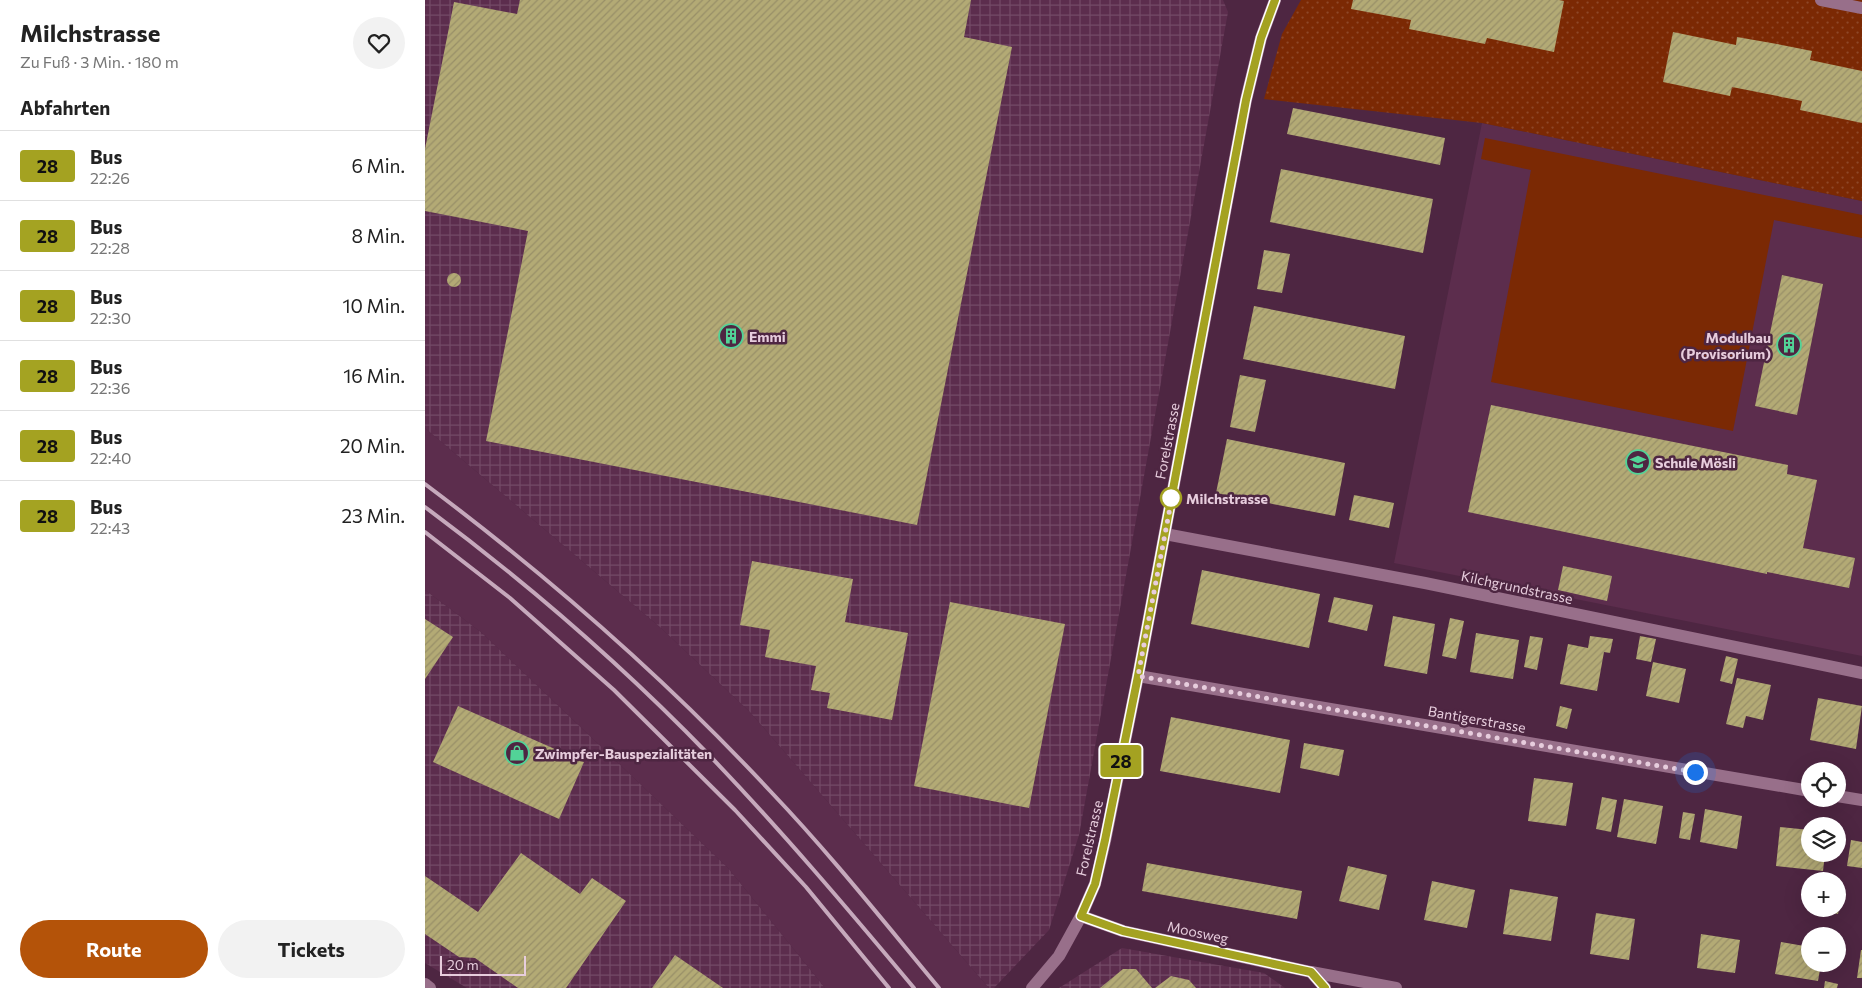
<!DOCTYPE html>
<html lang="de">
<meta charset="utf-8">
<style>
:root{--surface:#fff;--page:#f2f2f2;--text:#222;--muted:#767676;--line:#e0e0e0;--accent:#b45309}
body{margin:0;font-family:Commissioner,sans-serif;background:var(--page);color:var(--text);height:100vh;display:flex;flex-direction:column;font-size:19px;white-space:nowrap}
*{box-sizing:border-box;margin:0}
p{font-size:16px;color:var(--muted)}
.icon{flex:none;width:28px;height:28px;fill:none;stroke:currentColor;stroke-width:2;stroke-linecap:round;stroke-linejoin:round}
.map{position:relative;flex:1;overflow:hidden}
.drawer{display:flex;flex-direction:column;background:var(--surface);width:425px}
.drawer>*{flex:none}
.badge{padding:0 10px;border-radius:4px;font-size:18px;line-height:32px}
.controls{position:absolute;left:1376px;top:762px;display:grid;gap:10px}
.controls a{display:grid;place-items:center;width:45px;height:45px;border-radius:50%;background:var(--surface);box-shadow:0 5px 20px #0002;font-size:25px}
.scale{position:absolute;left:15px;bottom:12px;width:86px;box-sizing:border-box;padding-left:5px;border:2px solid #e7cddd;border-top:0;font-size:14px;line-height:18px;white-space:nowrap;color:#e7cddd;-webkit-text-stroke:4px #4e2642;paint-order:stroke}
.you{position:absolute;width:25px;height:25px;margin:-12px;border:4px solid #fff;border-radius:50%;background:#1a73e8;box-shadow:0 0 0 8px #1a73e833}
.map>.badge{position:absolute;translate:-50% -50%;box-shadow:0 0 0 2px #fff}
h2{padding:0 20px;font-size:19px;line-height:45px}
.round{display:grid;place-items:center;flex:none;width:52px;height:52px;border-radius:26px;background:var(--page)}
.head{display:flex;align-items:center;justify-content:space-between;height:85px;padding:0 20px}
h1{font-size:24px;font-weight:700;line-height:38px}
.action{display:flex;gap:10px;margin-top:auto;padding:10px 20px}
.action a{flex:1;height:58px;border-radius:30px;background:var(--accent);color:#fff;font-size:20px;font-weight:700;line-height:58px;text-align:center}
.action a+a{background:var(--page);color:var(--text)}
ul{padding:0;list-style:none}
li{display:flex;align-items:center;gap:15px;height:70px;padding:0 20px;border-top:1px solid var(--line)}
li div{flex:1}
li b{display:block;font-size:19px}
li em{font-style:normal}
li .badge{min-width:55px;font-weight:700;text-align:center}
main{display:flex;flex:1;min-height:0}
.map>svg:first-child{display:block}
.built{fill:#5c2d4d}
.industrial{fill:url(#industrial-grid)}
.grass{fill:url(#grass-dots)}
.park{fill:#7b2904}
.building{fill:url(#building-hatch)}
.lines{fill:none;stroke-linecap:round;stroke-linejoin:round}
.minor{stroke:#986f8a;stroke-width:12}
.rail{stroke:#c6a9bc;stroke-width:4}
.line-casing{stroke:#fff;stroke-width:11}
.line{stroke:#a4a221;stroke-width:8}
.walk{stroke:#e7cddd;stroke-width:5;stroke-dasharray:0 9}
.stop-dot{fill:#fff;stroke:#a4a221;stroke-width:2.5}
.labels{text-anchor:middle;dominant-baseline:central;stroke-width:5;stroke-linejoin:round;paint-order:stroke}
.poi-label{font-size:14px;font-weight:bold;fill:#e7cddd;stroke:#4e2642;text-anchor:start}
.street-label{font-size:14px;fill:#e7cddd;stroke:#4e2642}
.stop-label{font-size:14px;font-weight:bold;fill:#e7cddd;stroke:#4e2642;text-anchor:start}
</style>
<main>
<section class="drawer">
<div class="head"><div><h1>Milchstrasse</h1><p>Zu Fuß · 3 Min. · 180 m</p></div><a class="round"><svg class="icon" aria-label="heart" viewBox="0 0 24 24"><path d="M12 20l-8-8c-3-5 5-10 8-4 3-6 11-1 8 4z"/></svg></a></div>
<h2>Abfahrten</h2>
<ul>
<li><span class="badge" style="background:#a4a221;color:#111">28</span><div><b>Bus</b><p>22:26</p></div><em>6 Min.</em></li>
<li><span class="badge" style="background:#a4a322;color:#111">28</span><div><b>Bus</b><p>22:28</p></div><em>8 Min.</em></li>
<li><span class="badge" style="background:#a4a221;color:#111">28</span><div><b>Bus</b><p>22:30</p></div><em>10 Min.</em></li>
<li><span class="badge" style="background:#a4a322;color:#111">28</span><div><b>Bus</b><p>22:36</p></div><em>16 Min.</em></li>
<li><span class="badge" style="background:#a4a221;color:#111">28</span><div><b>Bus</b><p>22:40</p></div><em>20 Min.</em></li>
<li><span class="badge" style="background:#a4a322;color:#111">28</span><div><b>Bus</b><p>22:43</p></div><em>23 Min.</em></li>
</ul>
<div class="action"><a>Route</a><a>Tickets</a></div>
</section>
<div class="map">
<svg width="1437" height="988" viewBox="0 0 1437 988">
<defs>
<pattern id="industrial-grid" width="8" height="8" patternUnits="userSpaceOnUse" patternTransform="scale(1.25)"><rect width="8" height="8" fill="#5c2d4d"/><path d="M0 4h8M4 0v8" fill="none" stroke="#734a66"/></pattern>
<pattern id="grass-dots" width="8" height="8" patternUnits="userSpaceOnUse" patternTransform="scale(1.25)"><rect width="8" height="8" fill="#7b2904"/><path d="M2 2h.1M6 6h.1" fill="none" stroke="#8e4728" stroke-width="1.8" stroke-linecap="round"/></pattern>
<pattern id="building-hatch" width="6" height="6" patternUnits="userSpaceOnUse" patternTransform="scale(1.25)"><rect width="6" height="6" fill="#b3aa75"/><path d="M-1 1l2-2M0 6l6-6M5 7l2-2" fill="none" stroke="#988f68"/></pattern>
</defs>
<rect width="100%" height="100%" fill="#4e2642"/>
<g class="built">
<path d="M1057 123 1437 201V656L969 563Z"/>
<path d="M0 428 236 628 325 712 564 988H400L303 868 57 633 0 590Z"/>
</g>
<g class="industrial">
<path d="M0 0H798L803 12 654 835 624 930 569 988H564L325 712 236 628 0 428Z"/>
<path d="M0 590 57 633 303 868 400 988H42L0 963Z"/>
<path d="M697 948 839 973 860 988H634Z"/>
</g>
<path class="grass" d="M876 0H1437V201L1057 123 839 99 857 34Z"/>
<path class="park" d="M1060 138 1437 215V238L1349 220 1308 431 1066 382 1106 170 1056 159Z"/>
<g class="building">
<path d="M95 0H546L539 37 587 47 492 525 61 441 103 231 0 211V149L29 2 92 14Z"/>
<path d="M928 0H1134L1139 1 1129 52 1062 38 1060 44 984 29 986 20 926 9Z"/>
<path d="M1248 32 1311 45 1312 37 1352 44 1387 51 1385 60 1437 71V123L1375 110 1377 101 1307 87 1305 96 1238 82Z"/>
<path d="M868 108 1020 138 1015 165 862 134Z"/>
<path d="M856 169 1008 199 998 253 845 222Z"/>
<path d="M839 250 865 254 857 293 832 289Z"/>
<circle cx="29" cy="280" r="7"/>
<path d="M1357 275 1398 284 1372 415 1330 406Z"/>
<path d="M829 306 980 336 970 389 818 359Z"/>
<path d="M815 375 841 380 830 432 805 427Z"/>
<path d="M1066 405 1363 465 1362 474 1392 480 1378 548 1430 558 1424 588 1342 572V574L1043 512Z"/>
<path d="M802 439 920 463 910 516 791 493Z"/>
<path d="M929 495 969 503 964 528 924 520Z"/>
<path d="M327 561 428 579 420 622 483 633 467 720 402 708 405 693 386 690 391 666 340 657 345 630 315 625Z"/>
<path d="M1138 566 1187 576 1182 601 1133 590Z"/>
<path d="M777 570 895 594 884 648 766 624Z"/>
<path d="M909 597 948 605 942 631 903 622Z"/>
<path d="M525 602 640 624 604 808 489 786Z"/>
<path d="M968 616 1010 624 1002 674 959 666Z"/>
<path d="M1025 618 1039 621 1031 659 1017 656Z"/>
<path d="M0 619 28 637 0 679Z"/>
<path d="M1051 633 1094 640 1088 679 1045 672Z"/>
<path d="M1105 636 1118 638 1112 670 1099 667Z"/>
<path d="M1165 636 1188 639 1185 653 1179 652 1172 691 1135 684 1143 644 1163 648Z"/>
<path d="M1215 636 1231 639 1226 662 1211 659Z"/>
<path d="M1301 656 1313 659 1307 684 1295 681Z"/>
<path d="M1228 662 1261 669 1254 703 1221 696Z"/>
<path d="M1312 678 1346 685 1338 720 1321 716 1318 728 1301 724Z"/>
<path d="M1393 698 1437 706 1431 749 1385 740Z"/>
<path d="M33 706 159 762 134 819 8 762Z"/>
<path d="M1135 706 1147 709 1142 729 1131 726Z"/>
<path d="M746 717 865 740 855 793 735 771Z"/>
<path d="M879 743 919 750 914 776 875 768Z"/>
<path d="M1109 778 1148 783 1141 826 1103 821Z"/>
<path d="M1177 797 1192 800 1186 832 1171 829Z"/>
<path d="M1199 799 1238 806 1231 844 1192 837Z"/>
<path d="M1280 809 1317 816 1312 849 1275 842Z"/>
<path d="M1258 812 1270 814 1265 840 1254 838Z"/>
<path d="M1355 827 1385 830V854H1400L1398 871 1351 866Z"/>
<path d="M1426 840 1437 842V868L1422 866Z"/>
<path d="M96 853 155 894 167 878 201 901 141 988H93L50 958 34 957 0 934V876L53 912Z"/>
<path d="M722 863 877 891 872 919 717 891Z"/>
<path d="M923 866 962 875 954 910 914 901Z"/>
<path d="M1007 881 1050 890 1042 928 999 920Z"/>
<path d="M1085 889 1133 897 1126 941 1078 934Z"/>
<path d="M1412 889 1418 890 1413 914 1390 910 1412 909Z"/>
<path d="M1171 913 1210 919 1204 960 1165 954Z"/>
<path d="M1276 934 1315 940 1310 973 1272 968Z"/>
<path d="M1356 942 1385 947V964H1396L1393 981 1350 974Z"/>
<path d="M1436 950H1437V978H1432Z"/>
<path d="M250 955 298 988H227Z"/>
<path d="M698 969H711L727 988H675Z"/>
<path d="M746 976 764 980 771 988H730Z"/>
<path d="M1400 981 1413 984 1412 988H1399Z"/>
</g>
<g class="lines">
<g class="minor">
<path d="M1396 0 1437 8"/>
<path d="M740 534 1000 583 1437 673"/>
<path d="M713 676 1385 791"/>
<path d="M1412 796 1437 800"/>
<path d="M656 916 698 931 886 972 971 988"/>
<path d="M886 972 900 988"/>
<path d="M0 984 5 988"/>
<path d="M607 988 634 956 656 916 670 884 680 841 713 676 821 100 836 38 850 0"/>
</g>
<g class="rail">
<path d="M0 484C124 577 241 679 347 793 406 855 459 922 514 988"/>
<path d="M0 507C101 582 197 665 284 755 356 830 423 909 489 988"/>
<path d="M0 532 85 598 189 690 310 810 381 887 464 988"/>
</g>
</g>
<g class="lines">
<g class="line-casing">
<path id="line" d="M850 0 836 38 821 100 713 676 680 840 670 884 656 916 698 931 886 972 900 988"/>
</g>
<use href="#line" class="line"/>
<path class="walk" d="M746 498 748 492 713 676 1270 772"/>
</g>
<defs>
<g id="building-ring" transform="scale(1.25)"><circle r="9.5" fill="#4e2642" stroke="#52d397" stroke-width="1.5"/><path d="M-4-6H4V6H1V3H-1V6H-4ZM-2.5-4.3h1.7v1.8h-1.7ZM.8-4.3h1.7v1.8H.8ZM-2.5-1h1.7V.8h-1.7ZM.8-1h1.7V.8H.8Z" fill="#52d397"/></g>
<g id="school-ring" transform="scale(1.25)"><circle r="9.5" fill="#4e2642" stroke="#52d397" stroke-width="1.5"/><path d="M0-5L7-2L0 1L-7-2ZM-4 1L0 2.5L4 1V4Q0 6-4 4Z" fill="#52d397"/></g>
<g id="shop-ring" transform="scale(1.25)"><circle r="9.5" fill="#4e2642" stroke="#52d397" stroke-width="1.5"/><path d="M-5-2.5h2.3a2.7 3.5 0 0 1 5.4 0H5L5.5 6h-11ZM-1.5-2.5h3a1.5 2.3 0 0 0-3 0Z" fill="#52d397"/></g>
</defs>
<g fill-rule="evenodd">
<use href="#building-ring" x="306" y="336"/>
<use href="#building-ring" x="1364" y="345"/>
<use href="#school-ring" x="1213" y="462"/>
<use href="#shop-ring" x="92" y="753"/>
</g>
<circle class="stop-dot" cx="746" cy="498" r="10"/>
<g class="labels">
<g class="poi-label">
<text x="324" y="336">Emmi</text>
<text x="1346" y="337" text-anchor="end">Modulbau<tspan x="1346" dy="16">(Provisorium)</tspan></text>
<text x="1230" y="462">Schule Mösli</text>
<text x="110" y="753">Zwimpfer-Bauspezialitäten</text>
</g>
<g class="street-label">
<text transform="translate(742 441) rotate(-79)">Forelstrasse</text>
<text transform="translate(1092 587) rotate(12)">Kilchgrundstrasse</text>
<text transform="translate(1052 719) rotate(10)">Bantigerstrasse</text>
<text transform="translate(664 838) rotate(-77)">Forelstrasse</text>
<text transform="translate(773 932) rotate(12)">Moosweg</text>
</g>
<g class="stop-label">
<text x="761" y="498">Milchstrasse</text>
</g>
</g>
</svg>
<div class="controls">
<a><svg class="icon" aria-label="locate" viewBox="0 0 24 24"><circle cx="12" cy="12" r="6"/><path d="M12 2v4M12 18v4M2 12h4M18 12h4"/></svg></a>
<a><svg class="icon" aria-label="layers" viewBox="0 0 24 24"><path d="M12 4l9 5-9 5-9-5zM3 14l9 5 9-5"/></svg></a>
<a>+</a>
<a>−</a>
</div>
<div class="scale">20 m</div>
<div class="you" style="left:1270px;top:772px"></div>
<b class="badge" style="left:696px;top:761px;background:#a4a221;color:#111">28</b>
</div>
</main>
